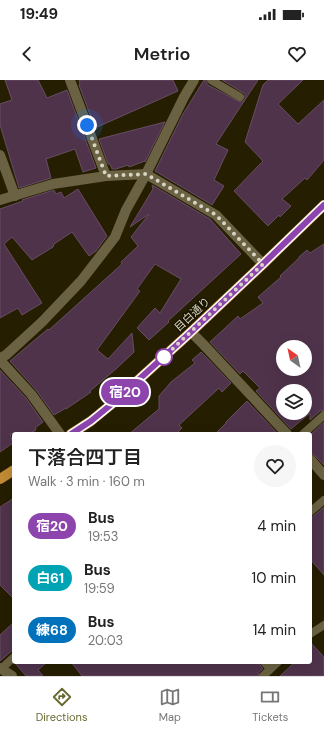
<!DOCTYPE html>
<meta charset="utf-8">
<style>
:root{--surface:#fff;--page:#f6f6f6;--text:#222;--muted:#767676;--line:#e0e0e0;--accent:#696830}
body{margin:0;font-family:"DM Sans","Noto Sans JP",sans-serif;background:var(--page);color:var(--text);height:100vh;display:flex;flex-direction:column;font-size:15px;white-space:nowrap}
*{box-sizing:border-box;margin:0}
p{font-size:13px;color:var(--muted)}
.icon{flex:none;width:22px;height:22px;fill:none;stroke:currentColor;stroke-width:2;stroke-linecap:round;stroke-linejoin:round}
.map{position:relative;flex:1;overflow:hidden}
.drawer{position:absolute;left:12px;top:352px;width:300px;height:232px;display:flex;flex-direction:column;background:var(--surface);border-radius:4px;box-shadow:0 4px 16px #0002}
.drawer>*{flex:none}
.badge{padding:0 8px;border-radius:13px;font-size:14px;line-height:26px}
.needle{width:26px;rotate:327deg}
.tools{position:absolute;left:276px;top:260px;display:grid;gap:8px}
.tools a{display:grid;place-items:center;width:36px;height:36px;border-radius:50%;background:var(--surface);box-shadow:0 4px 16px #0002;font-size:20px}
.you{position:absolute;width:20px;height:20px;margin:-10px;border:3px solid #fff;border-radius:50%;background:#1a73e8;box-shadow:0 0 0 6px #1a73e833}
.map>.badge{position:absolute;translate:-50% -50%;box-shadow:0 0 0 2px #fff}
.round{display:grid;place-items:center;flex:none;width:42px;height:42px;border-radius:21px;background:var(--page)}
.overview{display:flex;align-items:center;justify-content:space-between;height:68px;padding:0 16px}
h1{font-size:19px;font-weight:600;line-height:30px}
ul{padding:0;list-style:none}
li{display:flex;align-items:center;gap:12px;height:52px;padding:0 16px}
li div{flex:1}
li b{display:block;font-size:15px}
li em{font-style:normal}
li .badge{min-width:44px;font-weight:700;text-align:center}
.status{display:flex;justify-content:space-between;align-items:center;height:28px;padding:0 20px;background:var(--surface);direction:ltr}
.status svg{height:11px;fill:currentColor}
header{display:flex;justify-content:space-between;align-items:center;height:52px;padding:0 16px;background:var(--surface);font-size:18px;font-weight:600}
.tabs{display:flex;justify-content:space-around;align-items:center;height:56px;border-top:1px solid var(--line);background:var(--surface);font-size:11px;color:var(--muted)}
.tabs a{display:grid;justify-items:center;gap:2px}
.tabs .selected{color:var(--accent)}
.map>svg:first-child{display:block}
.building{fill:#4f334b;stroke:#674d64;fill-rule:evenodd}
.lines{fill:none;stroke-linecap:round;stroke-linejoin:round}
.service{stroke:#6a6242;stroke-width:8}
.minor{stroke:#6a6242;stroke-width:10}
.primary{stroke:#c28c35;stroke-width:10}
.line-casing{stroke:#fff;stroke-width:9}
.line{stroke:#8e44ad;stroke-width:6}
.walk{stroke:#d8d4c3;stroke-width:4;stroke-dasharray:0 7.2}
.stop-dot{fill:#fff;stroke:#8e44ad;stroke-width:2}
.labels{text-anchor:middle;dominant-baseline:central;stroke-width:3;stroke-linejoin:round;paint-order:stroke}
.street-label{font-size:11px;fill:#d8d4c3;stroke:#1a1501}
</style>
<div class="status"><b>19:49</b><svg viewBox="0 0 49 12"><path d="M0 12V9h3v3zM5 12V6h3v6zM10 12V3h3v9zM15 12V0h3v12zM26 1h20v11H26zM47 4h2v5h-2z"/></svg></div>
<header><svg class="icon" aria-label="back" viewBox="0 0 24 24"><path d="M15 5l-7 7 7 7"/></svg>Metrio<svg class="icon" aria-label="heart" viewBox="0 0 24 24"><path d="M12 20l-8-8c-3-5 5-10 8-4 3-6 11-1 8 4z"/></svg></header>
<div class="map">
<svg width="324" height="596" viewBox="0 0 324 596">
<rect width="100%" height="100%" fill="#251e00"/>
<g class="building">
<path d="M5 0H38L47 18 67 10 96 88 83 92 75 69 46 79 51 98 19 108 0 45V24L12 20Z"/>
<path d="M79 0H173L178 11 95 48 79 5 80 4Z"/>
<path d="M204 0H206V2L208 5 240 22H242L245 19V14L222 0H258L216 64 228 70 214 100 224 106 212 125 155 91 183 34Z"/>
<path d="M268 0H303L278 24 298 44 324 20V80L307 100 305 98 282 119 291 126 280 137 279 135 268 146 234 111 263 81 245 62 263 5Z"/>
<path d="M165 42 145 82V81L129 87 128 85 116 89H112L110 84H108L99 59Z"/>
<path d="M152 105 210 139 241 174 168 241 169 242 149 260 137 248 155 228 160 233 181 199 155 184 137 209 140 211 97 270 108 279 132 253 134 272 117 288 90 311 91 312 66 329V328L54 335 36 310 10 281 30 264 48 249 49 250 122 184 121 182 138 166 131 157 149 134 130 147 153 109Z"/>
<path d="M78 109 107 156 96 171 89 176 72 152 54 164 53 167 32 180 12 157 4 164 42 223 22 235 18 228 0 238V129L23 121 22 120 54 110 56 114 61 112 64 118Z"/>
<path d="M324 164V330L320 331 310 340V333L291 349 256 311 260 308 243 291 240 294 210 262 238 236 240 239 263 223 258 217 281 197 280 196 299 178V177L307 170 310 173ZM283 267H305V289H283ZM283 311H305V333H283Z"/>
<path d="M201 272 231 303 222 312 219 308 179 345 182 348 176 354H129L159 329V316L171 302 195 283 192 280Z"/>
<path d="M0 290 26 318 43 342 35 348 36 350 29 354H10L13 363 0 372Z"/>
<path d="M247 321 278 354H215L226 343V342Z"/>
<path d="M324 342V385L310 371V355Z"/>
<path d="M14 418V519L0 505V427Z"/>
<path d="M324 427V495L310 479V439Z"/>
<path d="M14 542V569L0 581V555Z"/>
<path d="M310 562 324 577V596H280L295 582H310Z"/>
<path d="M17 582H47L38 590 43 596H26L15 583Z"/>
<path d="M71 582H258L263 589 259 592 258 596H82Z"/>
</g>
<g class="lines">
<g class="service">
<path d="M211 0 240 17"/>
<path d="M303 354 324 335"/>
<path d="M310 432 324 420"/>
<path d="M310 554 324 545"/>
<path d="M264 582 270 589"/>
<path d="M1 589 14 577"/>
<path d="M263 596 278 582"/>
</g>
<g class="minor">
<path d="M70 0 106 96 146 94 216 135 263 184"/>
<path d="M0 75 15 116"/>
<path d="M0 120 53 104 106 96"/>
<path d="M191 252 203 264 287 354"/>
<path d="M0 278 6 275 42 242 81 201 115 157 126 130 146 94 184 17 194 0"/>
<path d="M0 280 31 314 60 354"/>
<path d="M310 379 324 395"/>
<path d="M0 588 12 596"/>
</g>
<g class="primary">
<path d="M71 354 91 341 113 323 191 252 263 184 324 125"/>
<path d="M0 399 14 390"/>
</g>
</g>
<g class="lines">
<g class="line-casing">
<path id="line" d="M71 354 91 341 113 323 191 252 263 184 324 125"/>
</g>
<use href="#line" class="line"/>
<path class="walk" d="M87 45 106 96 146 94 216 135 263 184 164 277"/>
</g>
<circle class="stop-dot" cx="164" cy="277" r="8"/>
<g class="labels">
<g class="street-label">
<text transform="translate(192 234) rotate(-43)">目白通り</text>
</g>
</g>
</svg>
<div class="tools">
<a><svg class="needle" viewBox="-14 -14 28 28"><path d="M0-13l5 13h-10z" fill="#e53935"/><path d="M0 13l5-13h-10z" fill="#767676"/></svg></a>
<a><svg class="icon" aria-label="layers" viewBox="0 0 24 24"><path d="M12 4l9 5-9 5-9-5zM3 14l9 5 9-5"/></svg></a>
</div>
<div class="you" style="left:87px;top:45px"></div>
<b class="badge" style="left:125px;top:312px;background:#8e44ad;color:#fff">宿20</b>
<section class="drawer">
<div class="overview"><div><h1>下落合四丁目</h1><p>Walk · 3 min · 160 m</p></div><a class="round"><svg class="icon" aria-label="heart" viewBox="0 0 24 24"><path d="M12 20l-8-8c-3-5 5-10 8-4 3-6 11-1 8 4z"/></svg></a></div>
<ul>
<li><span class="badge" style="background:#8e44ad;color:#fff">宿20</span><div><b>Bus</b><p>19:53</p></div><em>4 min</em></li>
<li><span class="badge" style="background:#00a3b4;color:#fff">白61</span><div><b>Bus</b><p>19:59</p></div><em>10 min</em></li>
<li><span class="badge" style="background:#0072bc;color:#fff">練68</span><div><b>Bus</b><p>20:03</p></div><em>14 min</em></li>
</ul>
</section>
</div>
<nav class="tabs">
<a class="selected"><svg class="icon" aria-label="directions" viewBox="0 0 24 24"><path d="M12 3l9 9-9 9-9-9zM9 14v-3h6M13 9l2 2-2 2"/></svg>Directions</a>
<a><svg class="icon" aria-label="map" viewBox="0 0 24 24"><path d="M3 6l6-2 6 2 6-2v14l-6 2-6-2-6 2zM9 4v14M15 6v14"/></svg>Map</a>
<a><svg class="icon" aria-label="tickets" viewBox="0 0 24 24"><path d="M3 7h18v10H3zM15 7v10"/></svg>Tickets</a>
</nav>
